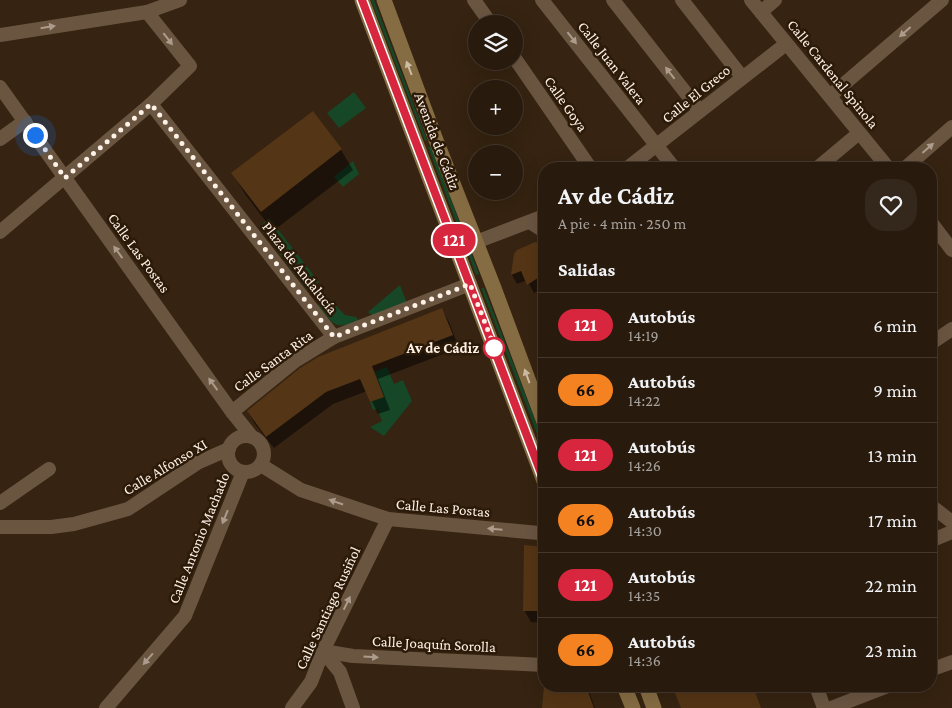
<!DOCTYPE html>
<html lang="es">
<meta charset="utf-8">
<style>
:root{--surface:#281a0d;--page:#34271b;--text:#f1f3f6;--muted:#a5a19d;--line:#44382e}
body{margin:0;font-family:"Crimson Pro",serif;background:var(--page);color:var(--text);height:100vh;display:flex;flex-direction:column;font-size:19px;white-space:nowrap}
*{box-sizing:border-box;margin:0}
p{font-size:16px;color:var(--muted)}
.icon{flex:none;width:28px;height:28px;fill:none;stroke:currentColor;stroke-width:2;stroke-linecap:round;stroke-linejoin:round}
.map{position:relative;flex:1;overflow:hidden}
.panel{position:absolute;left:538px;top:162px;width:399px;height:530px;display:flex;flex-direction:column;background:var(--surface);border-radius:20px;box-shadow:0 5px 20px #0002,0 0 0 1px var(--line)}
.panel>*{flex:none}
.badge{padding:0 10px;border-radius:16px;font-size:18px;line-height:32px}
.fabs{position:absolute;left:468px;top:15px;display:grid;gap:10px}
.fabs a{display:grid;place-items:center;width:55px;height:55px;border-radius:50%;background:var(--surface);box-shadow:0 5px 20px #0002,0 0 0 1px var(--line);font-size:25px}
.you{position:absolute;width:25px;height:25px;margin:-12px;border:4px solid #fff;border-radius:50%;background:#1a73e8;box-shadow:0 0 0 8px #1a73e833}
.map>.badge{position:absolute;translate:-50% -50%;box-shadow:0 0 0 2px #fff}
h2{padding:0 20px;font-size:19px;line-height:45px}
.round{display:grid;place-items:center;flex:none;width:52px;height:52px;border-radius:20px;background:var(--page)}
.overview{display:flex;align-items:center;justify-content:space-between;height:85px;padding:0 20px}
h1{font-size:24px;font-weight:700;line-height:38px}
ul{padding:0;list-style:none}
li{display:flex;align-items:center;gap:15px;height:65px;padding:0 20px;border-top:1px solid var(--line)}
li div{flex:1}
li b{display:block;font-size:19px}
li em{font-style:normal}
li .badge{min-width:55px;font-weight:700;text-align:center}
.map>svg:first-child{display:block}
.green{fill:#164726}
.shadow{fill:#0007}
.building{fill:#543515}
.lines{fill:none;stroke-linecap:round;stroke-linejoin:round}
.street{stroke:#6a5541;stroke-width:14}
.secondary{stroke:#866c43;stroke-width:15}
.oneway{fill:#ad9b8b}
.oneway2{fill:#cebca5}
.line-casing{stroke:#fff;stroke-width:11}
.line{stroke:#d7263d;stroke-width:8}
.walk{stroke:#fef1e6;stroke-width:5;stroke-dasharray:0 9}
.stop-dot{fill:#fff;stroke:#d7263d;stroke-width:2.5}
.labels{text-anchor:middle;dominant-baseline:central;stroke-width:5;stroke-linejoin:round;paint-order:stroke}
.street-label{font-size:15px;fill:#fef1e6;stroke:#2c1a08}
.stop-label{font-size:15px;font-weight:bold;fill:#fef1e6;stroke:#2c1a08;text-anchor:end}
</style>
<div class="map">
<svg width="952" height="708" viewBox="0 0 952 708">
<rect width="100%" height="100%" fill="#362311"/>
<g class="green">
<path d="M371 0H374L427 140 425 141Z"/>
<path d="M354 92 366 108 339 128 327 113Z"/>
<path d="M428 147H431L479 274 476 275Z"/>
<path d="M353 161 359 174 343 187 334 177Z"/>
<path d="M269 218 319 282 308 291 259 227Z"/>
<path d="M400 285 407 303 373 316 368 312Z"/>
<path d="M481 288H484L544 443V452Z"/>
<path d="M328 298 345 315 356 317 360 322C332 329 335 326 318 305Z"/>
<path d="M387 367 394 384 403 380 412 401 384 436 370 427 382 421 377 409 373 410 370 402 383 397 374 372Z"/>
</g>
<g class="shadow">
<path d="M312 113 341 150 353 170 273 231 245 194 233 174Z"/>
<path d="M544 249V287L534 293 527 280 517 284 512 275 515 254Z"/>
<path d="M442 310 449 322 459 348 378 379 390 410 378 414 367 391 333 404 274 448 255 424 248 412Z"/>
<path d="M544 551V623L531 622 524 610Z"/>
<path d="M539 634 544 635V666L538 656Z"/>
<path d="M545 686H587L595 708H544Z"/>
</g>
<g class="building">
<path d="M313 111 342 149 261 212 231 173Z"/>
<path d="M535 242 544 246V274L527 285 521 271 511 275 514 254 517 250Z"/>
<path d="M442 308 453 335 372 366 384 397 370 402 360 379 326 392 266 437 247 411 300 368 318 357Z"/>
<path d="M524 545 544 547V611H523Z"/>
<path d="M544 686H586L594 708H542Z"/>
<path d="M672 686H753L761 708H681Z"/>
</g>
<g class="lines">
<g class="street">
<path d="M474 0 491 24"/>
<path d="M542 0 675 169"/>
<path d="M613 0 700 111"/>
<path d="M682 0 742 77"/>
<path d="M751 0 889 169"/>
<path d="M761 12 775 0"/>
<path d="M0 35 147 12 180 0"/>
<path d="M514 57 591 169"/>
<path d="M0 87 232 412 252 437"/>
<path d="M830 96 942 0"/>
<path d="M151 104 334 337"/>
<path d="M0 139 25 121"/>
<path d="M626 169 786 44"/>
<path d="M816 169 859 133"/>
<path d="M904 169 952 127"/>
<path d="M930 221 952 250"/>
<path d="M530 222 544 231"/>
<path d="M0 232 151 104 190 66 147 12"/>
<path d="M476 242 544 216"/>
<path d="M930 344 952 329"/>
<path d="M232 412 295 361 334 337 470 284"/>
<circle cx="246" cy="454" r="18"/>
<path d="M261 465 301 490 388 519 539 533 544 532"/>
<path d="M0 503 49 469"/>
<path d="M930 505 952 522"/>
<path d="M0 527H51L74 524 128 509 199 462 229 449"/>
<path d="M930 541 952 532"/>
<path d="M323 651 353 656 544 665"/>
<path d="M323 651 340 672 353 708"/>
<path d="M930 670 952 662"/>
<path d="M816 686 824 708"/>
<path d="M106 708 185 616 243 472"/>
<path d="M292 708 311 682 323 651 388 519"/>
<path d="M831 708 888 686"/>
</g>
<g class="secondary">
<path d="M362 0 544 481"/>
<path d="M384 0 436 140 494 288 544 422"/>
<path d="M624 686 633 708"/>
<path d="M646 686 654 708"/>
</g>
</g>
<defs><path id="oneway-solid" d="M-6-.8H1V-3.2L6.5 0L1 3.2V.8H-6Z" transform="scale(1.25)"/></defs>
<g class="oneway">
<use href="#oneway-solid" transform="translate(48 27) rotate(-9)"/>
<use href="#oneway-solid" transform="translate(905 32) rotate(139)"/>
<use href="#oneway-solid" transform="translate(572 38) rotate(52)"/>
<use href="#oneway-solid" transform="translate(168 39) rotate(52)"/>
<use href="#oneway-solid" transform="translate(670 73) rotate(-128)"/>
<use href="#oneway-solid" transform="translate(928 148) rotate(-41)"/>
<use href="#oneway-solid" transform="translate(118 252) rotate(-126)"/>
<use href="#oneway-solid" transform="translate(213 384) rotate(-126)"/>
<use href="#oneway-solid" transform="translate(336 502) rotate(-161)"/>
<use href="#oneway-solid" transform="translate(225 517) rotate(112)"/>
<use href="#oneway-solid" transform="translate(495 529) rotate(-175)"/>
<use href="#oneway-solid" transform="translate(347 603) rotate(-64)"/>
<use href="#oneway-solid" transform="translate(371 657) rotate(3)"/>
<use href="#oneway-solid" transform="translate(148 659) rotate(131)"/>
</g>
<g class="oneway2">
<use href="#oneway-solid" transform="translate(409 68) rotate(-111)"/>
<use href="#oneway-solid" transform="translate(527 376) rotate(-110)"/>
</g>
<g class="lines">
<g class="line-casing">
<path id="line" d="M362 0 544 481"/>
</g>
<use href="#line" class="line"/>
<path class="walk" d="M35 135 65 178 151 104 334 337 470 284 497 354 494 348"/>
</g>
<circle class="stop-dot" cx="494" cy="348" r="10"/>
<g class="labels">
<g class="street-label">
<text transform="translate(612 63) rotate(52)">Calle Juan Valera</text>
<text transform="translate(833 74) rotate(51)">Calle Cardenal Spinola</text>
<text transform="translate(696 94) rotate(-39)">Calle El Greco</text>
<text transform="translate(566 104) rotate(55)">Calle Goya</text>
<text transform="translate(437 141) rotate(69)">Avenida de Cádiz</text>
<text transform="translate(139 253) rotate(54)">Calle Las Postas</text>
<text transform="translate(300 268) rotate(52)">Plaza de Andalucía</text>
<text transform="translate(273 361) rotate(-36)">Calle Santa Rita</text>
<text transform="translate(165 467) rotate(-31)">Calle Alfonso XI</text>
<text transform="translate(443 508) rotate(5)">Calle Las Postas</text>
<text transform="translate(199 538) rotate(-68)">Calle Antonio Machado</text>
<text transform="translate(328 608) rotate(-65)">Calle Santiago Rusiñol</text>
<text transform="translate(434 644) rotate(3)">Calle Joaquín Sorolla</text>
</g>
<g class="stop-label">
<text x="479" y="348">Av de Cádiz</text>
</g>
</g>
</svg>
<div class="fabs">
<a><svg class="icon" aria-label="layers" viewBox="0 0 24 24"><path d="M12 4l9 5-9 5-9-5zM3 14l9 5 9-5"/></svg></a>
<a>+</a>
<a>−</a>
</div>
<div class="you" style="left:35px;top:135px"></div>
<b class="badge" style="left:454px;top:240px;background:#d7263d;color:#fff">121</b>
<section class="panel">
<div class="overview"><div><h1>Av de Cádiz</h1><p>A pie · 4 min · 250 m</p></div><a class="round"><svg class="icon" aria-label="heart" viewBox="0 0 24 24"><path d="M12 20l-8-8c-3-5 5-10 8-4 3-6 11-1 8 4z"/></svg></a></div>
<h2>Salidas</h2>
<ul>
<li><span class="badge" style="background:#d7263d;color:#fff">121</span><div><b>Autobús</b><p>14:19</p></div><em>6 min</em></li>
<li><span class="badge" style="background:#f58220;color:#111">66</span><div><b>Autobús</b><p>14:22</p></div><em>9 min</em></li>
<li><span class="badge" style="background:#d7263d;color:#fff">121</span><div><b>Autobús</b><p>14:26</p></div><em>13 min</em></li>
<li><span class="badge" style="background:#f58220;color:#111">66</span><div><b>Autobús</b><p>14:30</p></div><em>17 min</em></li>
<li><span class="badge" style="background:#d7263d;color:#fff">121</span><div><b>Autobús</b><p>14:35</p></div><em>22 min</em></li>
<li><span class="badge" style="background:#f58220;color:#111">66</span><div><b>Autobús</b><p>14:36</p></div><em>23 min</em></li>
</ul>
</section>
</div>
